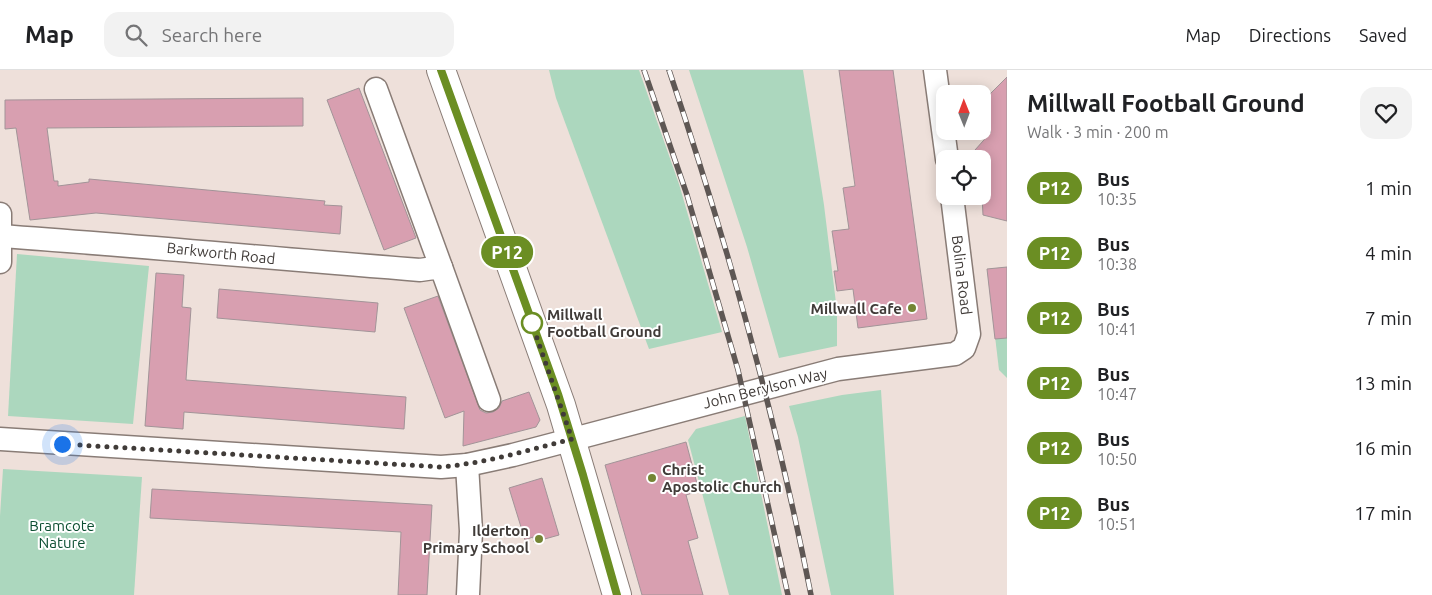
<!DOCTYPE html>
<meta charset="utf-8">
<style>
:root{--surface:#fff;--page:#f2f2f2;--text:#202124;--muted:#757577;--line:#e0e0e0}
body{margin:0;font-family:Ubuntu,sans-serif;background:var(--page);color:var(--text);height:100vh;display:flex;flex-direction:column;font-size:19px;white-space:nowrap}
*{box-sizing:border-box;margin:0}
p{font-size:16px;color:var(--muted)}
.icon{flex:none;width:28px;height:28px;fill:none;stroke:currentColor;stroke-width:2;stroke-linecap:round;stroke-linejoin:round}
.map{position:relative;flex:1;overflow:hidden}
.drawer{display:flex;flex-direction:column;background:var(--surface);width:425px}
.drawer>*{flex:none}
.badge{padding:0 10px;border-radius:16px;font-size:18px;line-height:32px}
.needle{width:32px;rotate:359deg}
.fabs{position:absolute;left:936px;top:15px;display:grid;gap:10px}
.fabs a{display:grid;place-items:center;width:55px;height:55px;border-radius:10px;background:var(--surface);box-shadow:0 2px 12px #0003;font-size:25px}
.you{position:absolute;width:25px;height:25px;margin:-12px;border:4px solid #fff;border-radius:50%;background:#1a73e8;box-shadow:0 0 0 8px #1a73e833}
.map>.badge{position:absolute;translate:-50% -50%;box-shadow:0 0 0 2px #fff}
.round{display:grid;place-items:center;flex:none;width:52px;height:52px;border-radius:15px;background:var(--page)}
.head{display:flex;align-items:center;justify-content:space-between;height:85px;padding:0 20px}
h1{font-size:24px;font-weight:600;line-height:38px}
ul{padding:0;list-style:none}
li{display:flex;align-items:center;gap:15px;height:65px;padding:0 20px}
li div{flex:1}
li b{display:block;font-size:19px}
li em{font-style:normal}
li .badge{min-width:55px;font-weight:700;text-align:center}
header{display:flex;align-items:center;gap:30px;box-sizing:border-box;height:70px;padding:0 25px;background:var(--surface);border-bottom:1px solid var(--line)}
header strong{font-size:24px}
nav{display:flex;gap:28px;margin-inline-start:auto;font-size:18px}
.search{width:350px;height:45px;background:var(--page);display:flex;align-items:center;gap:12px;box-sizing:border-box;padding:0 18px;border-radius:15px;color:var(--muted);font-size:19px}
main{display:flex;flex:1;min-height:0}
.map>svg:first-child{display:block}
.green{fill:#acd7be}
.building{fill:#d89fb0;stroke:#a29498}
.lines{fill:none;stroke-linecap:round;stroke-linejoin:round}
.street-casing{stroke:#897c76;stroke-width:25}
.secondary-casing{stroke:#897c76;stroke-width:30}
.street{stroke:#fff;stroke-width:22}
.secondary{stroke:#fff;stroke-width:28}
.rail-casing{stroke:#5e5754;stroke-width:5.5}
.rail{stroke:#fff;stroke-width:4;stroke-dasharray:11;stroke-linecap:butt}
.line-casing{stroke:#fff;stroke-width:11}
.line{stroke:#6b8e23;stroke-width:8}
.walk{stroke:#403b38;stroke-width:5;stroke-dasharray:0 9}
.poi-dot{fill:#748534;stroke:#fff;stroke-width:2}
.stop-dot{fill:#fff;stroke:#6b8e23;stroke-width:2.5}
.labels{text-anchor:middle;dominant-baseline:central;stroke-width:4;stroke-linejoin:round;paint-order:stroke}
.street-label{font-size:15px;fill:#403b38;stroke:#fff}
.poi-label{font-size:15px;font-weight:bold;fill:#403b38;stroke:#fff;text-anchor:end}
.stop-label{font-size:15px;font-weight:bold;fill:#403b38;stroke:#fff;text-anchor:start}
.park-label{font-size:15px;fill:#0d4f32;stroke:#fff}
</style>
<header>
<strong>Map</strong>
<div class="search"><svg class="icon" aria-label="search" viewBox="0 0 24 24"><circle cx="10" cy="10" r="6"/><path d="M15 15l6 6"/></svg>Search here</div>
<nav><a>Map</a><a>Directions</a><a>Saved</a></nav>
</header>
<main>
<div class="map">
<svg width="1007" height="525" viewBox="0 0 1007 525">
<rect width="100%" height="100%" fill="#eee0da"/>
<g class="green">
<path d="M549 0H639L679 114 722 262 649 279 556 28Z"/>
<path d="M689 0H803L824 135 837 241V276L779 288 747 177Z"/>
<path d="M17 184 149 196 133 354 8 346Z"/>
<path d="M1007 197V308L999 300 987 199Z"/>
<path d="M881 320 894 525H831L798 367 789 336 842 325Z"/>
<path d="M745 346 782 525H729L688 370 696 359Z"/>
<path d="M3 399 142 407 134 525H0V446Z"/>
</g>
<g class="building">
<path d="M839 0H893L927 249 858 258 853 219 837 221 834 201H838L832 161 849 159 843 118 855 116Z"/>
<path d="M1007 7V151L983 145 982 126H988L982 89H967L991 62 982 55V32Z"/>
<path d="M359 18 416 168 384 180 327 30Z"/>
<path d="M303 28V56L47 58 54 111H58V116L89 112V109L325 131 324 135 342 136 340 164 96 143 30 150 16 58 5 59V30Z"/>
<path d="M1007 197V268L995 269 987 199Z"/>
<path d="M156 203 184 205 182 237 191 238 186 310 406 327 404 359 184 342 183 359 145 356Z"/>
<path d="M219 219 378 233 375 262 217 248Z"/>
<path d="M438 226 480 340 486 343 493 342 499 338 502 331 529 322 540 350 536 357 463 376 464 341 445 348 404 238Z"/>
<path d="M686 372 699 421 686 425 698 468 688 471 703 525H642L605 395Z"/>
<path d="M542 408 559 465 534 472 533 467 525 470 509 418Z"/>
<path d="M152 419 432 435 427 525H398L401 462 150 448Z"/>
</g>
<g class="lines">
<g class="street-casing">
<g id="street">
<path d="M935 0 947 89"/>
<path d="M376 19 441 197"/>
<path d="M0 144V192"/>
<path d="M0 166C140 176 280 189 420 200L441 197 489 330"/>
<path d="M0 369 441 397 467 395 513 385 838 299 955 284 964 278 969 264 952 126"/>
<path d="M467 395 471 461 468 525"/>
</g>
</g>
<g class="secondary-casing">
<path id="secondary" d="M441 0 561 335 617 525"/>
</g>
<use href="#street" class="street"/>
<use href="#secondary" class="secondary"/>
<g class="rail-casing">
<g id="rail">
<path d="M644 0 687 125 738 300 788 525"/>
<path d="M669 0C727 172 776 347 811 525"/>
</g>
</g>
<use href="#rail" class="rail"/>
</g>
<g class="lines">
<g class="line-casing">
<path id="line" d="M441 0 558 324 583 405 617 525"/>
</g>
<use href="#line" class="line"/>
<path class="walk" d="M62 374 441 397C486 393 529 380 572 369L530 248 532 253"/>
</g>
<g class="poi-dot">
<circle cx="912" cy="238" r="5"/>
<circle cx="652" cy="408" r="5"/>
<circle cx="539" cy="469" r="5"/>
</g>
<circle class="stop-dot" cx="532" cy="253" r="10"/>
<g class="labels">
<g class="street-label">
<text transform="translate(221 183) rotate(6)">Barkworth Road</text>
<text transform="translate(962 205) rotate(83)">Bolina Road</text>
<text transform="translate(765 318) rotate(-14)">John Berylson Way</text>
</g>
<g class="poi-label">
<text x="902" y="238">Millwall Cafe</text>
<text x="662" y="399" text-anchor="start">Christ<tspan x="662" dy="17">Apostolic Church</tspan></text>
<text x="529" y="460">Ilderton<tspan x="529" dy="17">Primary School</tspan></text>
</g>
<g class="stop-label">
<text x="547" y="244">Millwall<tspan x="547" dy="17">Football Ground</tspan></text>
</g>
<g class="park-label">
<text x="62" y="455">Bramcote<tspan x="62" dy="17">Nature</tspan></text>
</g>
</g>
</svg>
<div class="fabs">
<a><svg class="needle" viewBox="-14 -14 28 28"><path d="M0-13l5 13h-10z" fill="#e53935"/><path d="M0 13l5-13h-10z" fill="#757577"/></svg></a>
<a><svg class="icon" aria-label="locate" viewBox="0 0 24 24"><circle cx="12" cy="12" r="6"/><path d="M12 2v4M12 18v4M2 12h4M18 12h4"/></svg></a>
</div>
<div class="you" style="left:62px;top:374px"></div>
<b class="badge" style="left:507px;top:182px;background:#6b8e23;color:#fff">P12</b>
</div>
<section class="drawer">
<div class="head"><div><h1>Millwall Football Ground</h1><p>Walk · 3 min · 200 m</p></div><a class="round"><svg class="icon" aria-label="heart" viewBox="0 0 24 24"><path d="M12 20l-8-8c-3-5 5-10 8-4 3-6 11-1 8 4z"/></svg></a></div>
<ul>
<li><span class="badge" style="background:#6b8e23;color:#fff">P12</span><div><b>Bus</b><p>10:35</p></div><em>1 min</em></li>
<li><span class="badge" style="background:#6b8e23;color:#fff">P12</span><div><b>Bus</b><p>10:38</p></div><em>4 min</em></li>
<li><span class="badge" style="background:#6b8e23;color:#fff">P12</span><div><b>Bus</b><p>10:41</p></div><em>7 min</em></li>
<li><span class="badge" style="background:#6b8e23;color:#fff">P12</span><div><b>Bus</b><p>10:47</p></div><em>13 min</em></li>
<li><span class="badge" style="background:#6b8e23;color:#fff">P12</span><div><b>Bus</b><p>10:50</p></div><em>16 min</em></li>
<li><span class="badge" style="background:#6b8e23;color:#fff">P12</span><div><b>Bus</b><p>10:51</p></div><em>17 min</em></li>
</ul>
</section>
</main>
